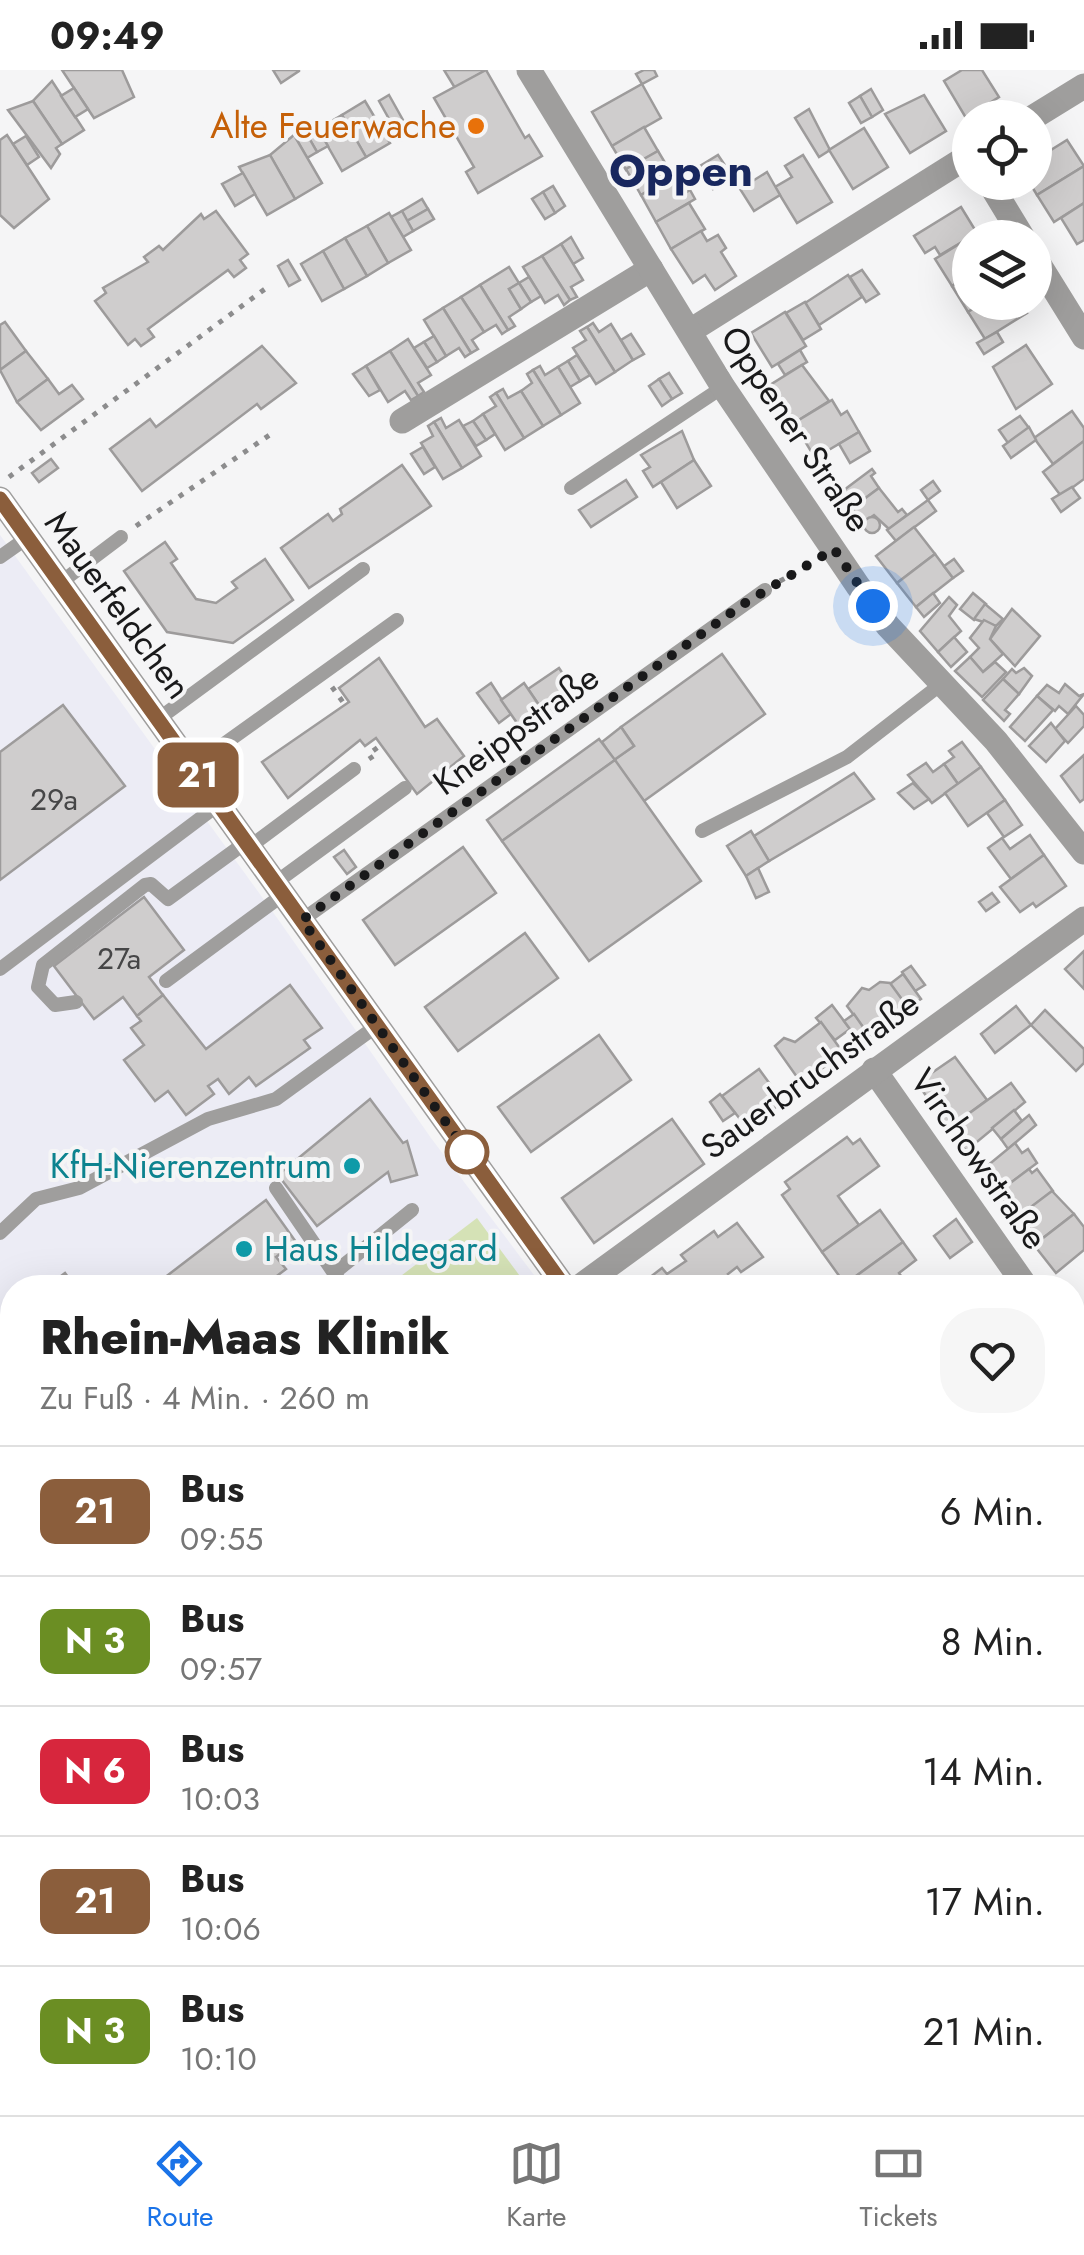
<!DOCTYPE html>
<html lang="de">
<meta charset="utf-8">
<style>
:root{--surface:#fff;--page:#f6f6f6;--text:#222;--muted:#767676;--line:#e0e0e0;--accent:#1a73e8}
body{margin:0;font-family:Jost,sans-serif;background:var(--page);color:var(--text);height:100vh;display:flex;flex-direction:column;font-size:38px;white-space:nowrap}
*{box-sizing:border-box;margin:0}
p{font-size:32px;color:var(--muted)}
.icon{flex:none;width:55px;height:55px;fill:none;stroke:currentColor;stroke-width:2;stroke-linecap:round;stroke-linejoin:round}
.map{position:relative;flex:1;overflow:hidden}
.drawer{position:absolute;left:0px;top:1205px;width:1085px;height:840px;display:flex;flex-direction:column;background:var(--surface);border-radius:40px 40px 0 0;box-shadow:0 10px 40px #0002}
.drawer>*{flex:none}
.badge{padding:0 20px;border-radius:15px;font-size:35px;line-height:65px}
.controls{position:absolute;left:952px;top:30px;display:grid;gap:20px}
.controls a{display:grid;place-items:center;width:100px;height:100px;border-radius:50%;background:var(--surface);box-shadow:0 10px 40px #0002;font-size:50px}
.you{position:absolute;width:50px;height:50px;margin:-25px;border:8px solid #fff;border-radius:50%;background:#1a73e8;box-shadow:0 0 0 15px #1a73e833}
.map>.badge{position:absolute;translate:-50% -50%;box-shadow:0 0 0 5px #fff}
.round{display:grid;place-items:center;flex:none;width:105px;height:105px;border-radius:40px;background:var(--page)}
.overview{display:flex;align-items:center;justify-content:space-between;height:170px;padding:0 40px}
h1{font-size:48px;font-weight:800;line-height:75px}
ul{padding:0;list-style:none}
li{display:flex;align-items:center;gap:30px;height:130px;padding:0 40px;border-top:2px solid var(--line)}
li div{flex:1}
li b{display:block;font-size:38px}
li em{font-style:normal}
li .badge{min-width:110px;font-weight:700;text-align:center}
.status{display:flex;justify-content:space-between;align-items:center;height:70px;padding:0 50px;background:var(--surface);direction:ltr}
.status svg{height:28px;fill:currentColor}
.menu{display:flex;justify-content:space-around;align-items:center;height:140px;border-top:2px solid var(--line);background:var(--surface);font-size:28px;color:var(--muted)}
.menu a{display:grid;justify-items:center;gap:5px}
.menu .selected{color:var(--accent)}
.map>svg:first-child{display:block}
.built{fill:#ececf5}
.green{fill:#d5e2b6}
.building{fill:#cfcdcd;stroke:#9d9b9b;stroke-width:2.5}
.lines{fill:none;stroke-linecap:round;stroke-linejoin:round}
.path{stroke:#8c8c8d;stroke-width:5;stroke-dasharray:5 8;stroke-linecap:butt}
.service{stroke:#9f9e9d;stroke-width:14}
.minor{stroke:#9f9e9d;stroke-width:25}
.tertiary{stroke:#9f9e9d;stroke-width:25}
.line-casing{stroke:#fff;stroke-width:22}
.line{stroke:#8b5e3c;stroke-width:15}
.walk{stroke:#19191a;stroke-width:10;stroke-dasharray:0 18}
.food-dot{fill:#e8710a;stroke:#f5f5f6;stroke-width:4}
.stop-dot{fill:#fff;stroke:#8b5e3c;stroke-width:5}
.culture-dot{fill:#0f9aa8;stroke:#f5f5f6;stroke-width:4}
.labels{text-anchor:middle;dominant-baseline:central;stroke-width:8;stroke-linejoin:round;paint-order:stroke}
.number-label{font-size:30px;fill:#464647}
.food-label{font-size:35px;fill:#c56008;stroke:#f5f5f6;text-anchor:end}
.street-label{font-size:35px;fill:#19191a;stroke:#f5f5f6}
.culture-label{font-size:35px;fill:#0d838f;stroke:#f5f5f6;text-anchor:end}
.district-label{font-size:45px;font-weight:bold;fill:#18275e;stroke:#f5f5f6}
</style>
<div class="status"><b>09:49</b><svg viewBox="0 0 49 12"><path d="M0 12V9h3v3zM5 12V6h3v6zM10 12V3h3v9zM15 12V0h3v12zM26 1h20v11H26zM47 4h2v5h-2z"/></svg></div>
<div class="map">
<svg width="1084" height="2045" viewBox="0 0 1084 2045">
<rect width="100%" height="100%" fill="#f5f5f6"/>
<path class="built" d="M0 465 280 852 431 1068 543 1217 12 1218V2032L166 2033 189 2045H0Z"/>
<path class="green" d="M477 1148 528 1217H391L389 1215Z"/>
<g class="building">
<path d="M62 0H122L134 27 94 48Z"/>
<path d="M273 0H299V1L281 13Z"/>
<path d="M444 0H486L455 18Z"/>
<path d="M486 0 525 68 529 65 542 86 478 123 466 102 474 97 434 28Z"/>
<path d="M644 0H654L657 6 642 14 636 4Z"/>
<path d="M962 0H982L999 27 966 48 944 11Z"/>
<path d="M52 11 84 60 62 74 33 31Z"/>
<path d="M642 14 661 48 612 76 592 42Z"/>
<path d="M74 18 88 39 75 47 61 26Z"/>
<path d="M871 19 883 40 872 47 860 26Z"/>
<path d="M389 25 403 50 393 56 379 31Z"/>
<path d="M924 25 946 61 910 83 885 44Z"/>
<path d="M860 26 872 47 861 53 849 33Z"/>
<path d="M33 31 62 74 56 78 60 84 51 98 8 40Z"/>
<path d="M365 31 390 73 366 87 342 45Z"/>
<path d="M809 39 830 80 819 87 795 48Z"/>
<path d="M342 45 366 87 342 101 318 59Z"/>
<path d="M314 52 328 76 317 82 303 58Z"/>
<path d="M644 57 658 81 626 100 612 76Z"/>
<path d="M864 58 888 97 853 119 829 80Z"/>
<path d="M305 61 317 82 307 88 295 67Z"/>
<path d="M7 65 49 129 14 158 0 145V70Z"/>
<path d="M294 65 322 113 295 129 270 85Z"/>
<path d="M26 66 39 87 27 95 13 74Z"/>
<path d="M1067 70 1084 96 1037 125 1029 112H1035V90Z"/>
<path d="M658 81 673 106 641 125 626 99Z"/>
<path d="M270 85 295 129 267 145 239 97Z"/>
<path d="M718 85 733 107 713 119 700 96Z"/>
<path d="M803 85 832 132 797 153 775 117 792 107 785 96Z"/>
<path d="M1084 96V133L1054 152 1037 125Z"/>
<path d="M767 102 780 125 754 141 740 119Z"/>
<path d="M243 103 255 124 235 136 222 114Z"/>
<path d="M675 105 685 123 690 120 695 129 656 152 641 125Z"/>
<path d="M553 116 565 136 555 143 543 122Z"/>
<path d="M543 122 555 143 545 149 532 129Z"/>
<path d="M422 129 428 139 407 151 402 141Z"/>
<path d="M689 133 705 159 671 179 656 152Z"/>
<path d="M1084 133V170L1077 174 1061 148Z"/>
<path d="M961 137 977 163 940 185 935 177 925 183 914 166Z"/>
<path d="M428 139 434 149 413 161 407 151Z"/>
<path d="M216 141 248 184 240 190 246 198 234 207 228 200 148 259 154 267 141 276 135 269 128 275 95 231 106 223 103 218 148 192 144 187 159 176 163 180 201 144 204 149Z"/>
<path d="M402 141 413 161 403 167 391 147Z"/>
<path d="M389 143 411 180 388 193 367 156Z"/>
<path d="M367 156 388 193 367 206 345 168Z"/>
<path d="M701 161 707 171 718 165 726 178 721 182 736 206 715 220 705 205 693 213 671 179Z"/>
<path d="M977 163 980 168H970V204L952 216 935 189Z"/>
<path d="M571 167 583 188 573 194 561 174Z"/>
<path d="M345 168 367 206 344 219 323 181Z"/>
<path d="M561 174 583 210 571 217 577 227 570 230 542 186Z"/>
<path d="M323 181 344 219 322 231 301 194Z"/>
<path d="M542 186 570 230 564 235 558 225 545 233 523 197Z"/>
<path d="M288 190 300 210 289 216 278 196Z"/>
<path d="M509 197 519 213 509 219 521 239 509 247 515 256 508 260 480 215Z"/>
<path d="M862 200 879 224 866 232 850 207Z"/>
<path d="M970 204V232H984L968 242 952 216Z"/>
<path d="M848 205 862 227 819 255 805 233Z"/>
<path d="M529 207 541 226 531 232 519 213Z"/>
<path d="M519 213 531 232 521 239 509 219Z"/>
<path d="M480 215 508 260 502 264 496 255 484 262 461 227Z"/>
<path d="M461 227 484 262 472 270 478 279 471 283 443 238Z"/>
<path d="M805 232 821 259 803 270 786 243Z"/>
<path d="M984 232H1020L1027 243 985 269 968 242Z"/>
<path d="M443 238 471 283 465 287 459 278 446 286 424 250Z"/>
<path d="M785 242 806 276 772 297 751 263Z"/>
<path d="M5 252 26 281 0 300V255Z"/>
<path d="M593 253 599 262 611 254 633 290 615 302 587 257Z"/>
<path d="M587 257 615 302 596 314 573 278 586 270 580 261Z"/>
<path d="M997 262 1003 272 984 284 977 273Z"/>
<path d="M631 264 644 284 633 290 621 270Z"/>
<path d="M434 266 446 286 437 292 424 272Z"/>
<path d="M408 269 431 305 418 313 424 322 418 326 390 281Z"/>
<path d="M424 272 437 292 427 298 414 278Z"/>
<path d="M1026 275 1052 314 1016 339 993 297Z"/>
<path d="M262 276 296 313 261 339 257 334 142 421 110 379 150 349 156 357Z"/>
<path d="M800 280 807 292 785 305 778 294Z"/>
<path d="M26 281 48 309 17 332 0 300Z"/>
<path d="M390 281 418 326 411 330 405 321 388 332 366 296Z"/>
<path d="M577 285 590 305 580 311 568 291Z"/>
<path d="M568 291 580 311 570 317 558 297Z"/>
<path d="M802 295 829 331 794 353 770 315Z"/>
<path d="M366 296 380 320 369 326 353 304Z"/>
<path d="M540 296 545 305 558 297 580 333 561 345 533 300Z"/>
<path d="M533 300 561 345 543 356 521 321 532 313 527 304Z"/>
<path d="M669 303 682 323 672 329 659 309Z"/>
<path d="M48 309 59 324 72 315 83 329 41 360 17 332Z"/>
<path d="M659 309 672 329 662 336 649 316Z"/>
<path d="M503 319 508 328 521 321 543 356 524 368 496 323Z"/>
<path d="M496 323 524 368 505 380 483 344 496 336 490 327Z"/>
<path d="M832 330 841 345 847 341 859 362 815 388 794 353Z"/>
<path d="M1072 341 1084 358V371L1053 394 1034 368Z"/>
<path d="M483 344 495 364 486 370 473 351Z"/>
<path d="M1020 346 1029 358 1008 373 999 360Z"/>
<path d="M441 348 446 358 459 350 481 386 462 398 434 352Z"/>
<path d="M473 351 486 370 476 376 463 356Z"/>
<path d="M434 352 462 398 443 409 421 373 433 366 428 356Z"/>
<path d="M1029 357 1036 370 1011 388 1003 376Z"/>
<path d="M682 361 694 390 653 417 643 401 650 397 641 385Z"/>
<path d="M859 362 870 381 850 393 839 374Z"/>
<path d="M1084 371V409L1061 426 1043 402Z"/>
<path d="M423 377 435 397 424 404 411 384Z"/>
<path d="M51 389 58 398 39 412 32 403Z"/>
<path d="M694 390 711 416 677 438 661 412Z"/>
<path d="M402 395 431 436 309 518 281 478 328 444 333 451 342 444 340 439Z"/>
<path d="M872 399 875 403 871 406 879 418 852 438 840 423Z"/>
<path d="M626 410 637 427 591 457 579 440Z"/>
<path d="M933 411 940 421 928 430 921 420Z"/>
<path d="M1072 417 1080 428 1061 442 1052 429Z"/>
<path d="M879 418 898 442 902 439 907 445 889 459 874 445 863 453 852 438Z"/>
<path d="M928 430 936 441 896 471 887 460Z"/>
<circle cx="872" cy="455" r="8"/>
<path d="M914 457 935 484 897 513 876 486Z"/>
<path d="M165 472 177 489 171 493 196 529 216 533 237 518 232 512 265 489 293 530 233 573 167 562 124 501Z"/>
<path d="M935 484 953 508 916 537 897 513Z"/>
<path d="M954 489 963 501 953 508 944 496Z"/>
<path d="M933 523 940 533 924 547 916 537Z"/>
<path d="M973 523 986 534 974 550 960 539Z"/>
<path d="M949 527 957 535 949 546 961 561 938 582 920 561Z"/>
<path d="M985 534 1003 549 996 556 974 549Z"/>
<path d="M1012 539 1040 566 1015 596 990 569Z"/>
<path d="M984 550 996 556 990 569 1003 584 983 602 970 587 979 578 970 568Z"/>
<path d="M954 567 967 582 951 597 938 582Z"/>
<path d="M722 584 765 644 644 731 614 690 634 676 621 657Z"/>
<path d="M970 587 983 602 995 592 1006 602 982 627 955 601Z"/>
<path d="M379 588 425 657 437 649 464 686 417 724 376 668 365 676 360 670 288 728 262 692 349 632 339 618Z"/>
<path d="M559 598 578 626 547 647 528 619Z"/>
<path d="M1024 598 1032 606 1019 624 1003 609 1012 599 1016 603Z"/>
<path d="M1003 609 1019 624 1005 640 1010 644 1004 651 983 630Z"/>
<path d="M491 613 511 644 499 653 477 623Z"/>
<path d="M524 613 547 647 524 663 501 630Z"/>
<path d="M1065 614 1079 626 1084 624 1068 644 1059 636 1055 641 1037 626 1047 615 1059 623Z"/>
<path d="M1037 626 1053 640 1025 671 1010 657Z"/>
<path d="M63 635 125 716 0 810V682Z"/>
<path d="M1076 636 1084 645V656L1068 673 1055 659Z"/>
<path d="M1051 653 1065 671 1046 692 1029 676Z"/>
<path d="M621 657 634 676 614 690 602 672Z"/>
<path d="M599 669 615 690 502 771 487 750Z"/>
<path d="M962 672 981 697 958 714 944 694 954 687 949 681Z"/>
<path d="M1084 685V729L1080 732 1061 706Z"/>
<path d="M615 690 701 811 589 891 502 771Z"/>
<path d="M926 693 933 702 944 694 958 714 932 733 908 705Z"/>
<path d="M981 697 1005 730 968 756 945 723Z"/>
<path d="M854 703 874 729 769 791 754 766Z"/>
<path d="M913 713 929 729 914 739 898 723Z"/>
<path d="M1005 730 1022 755 1004 767 987 743Z"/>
<path d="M751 761 769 791 746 806 727 776Z"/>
<path d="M1030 765 1044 785 1011 809 988 778 1002 768 1010 779Z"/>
<path d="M463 777 496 823 395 895 363 850Z"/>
<path d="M344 780 356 797 347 804 334 787Z"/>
<path d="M1044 785 1066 816 1036 837 1033 833 1020 842 1000 817Z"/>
<path d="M758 798 769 822 756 828 746 806Z"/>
<path d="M992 823 999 832 986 841 979 832Z"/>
<path d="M144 827 184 880 149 907 163 925 137 946 123 927 94 949 54 896Z"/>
<path d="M525 863 558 908 458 981 425 937Z"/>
<path d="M1084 881V919L1065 899Z"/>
<path d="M911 896 925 915 915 921 902 902Z"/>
<path d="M903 904 921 929 908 938 890 914Z"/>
<path d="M880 912 890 913 909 939 871 968 847 936 862 918 869 920Z"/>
<path d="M290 915 322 958 304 970 310 978 256 1016 249 1007 229 1024 218 1009 208 1016 214 1024 186 1045 168 1021 155 1031 124 990 144 975 131 958 141 951 137 946 163 925 206 979Z"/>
<path d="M832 935 850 959 835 970 816 948Z"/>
<path d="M1016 936 1031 955 995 983 981 964Z"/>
<path d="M1045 940 1084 979V993L1076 1001 1031 955Z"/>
<path d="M854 944 870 967 861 974 844 951Z"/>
<path d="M821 952 844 984 815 1003 818 1006 804 1017 775 976 784 968 795 972Z"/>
<path d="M599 965 631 1010 531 1082 498 1037Z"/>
<path d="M955 987 987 1030 949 1058 917 1013Z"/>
<path d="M759 999 783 1032 747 1058 722 1026Z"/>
<path d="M1011 1013 1025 1032 966 1081 949 1058Z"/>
<path d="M720 1024 735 1043 723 1051 710 1032Z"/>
<path d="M370 1029 403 1073 407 1071 417 1105 391 1112 388 1102 317 1156 278 1105Z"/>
<path d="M1014 1040 1022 1051 1001 1069 992 1058Z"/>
<path d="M1029 1045 1036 1055 1008 1079 1001 1069Z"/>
<path d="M672 1049 704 1094 594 1173 562 1128Z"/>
<path d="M847 1067 853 1074 860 1069 879 1096 838 1126 859 1155 822 1182 782 1125 790 1119 785 1112Z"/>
<path d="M1015 1073 1022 1083 1028 1079 1037 1093 997 1123 981 1101Z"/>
<path d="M1029 1099 1032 1103 1037 1099 1053 1121 1015 1149 997 1123Z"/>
<path d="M1052 1121 1074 1144 1034 1175 1015 1149Z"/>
<path d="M266 1130 296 1172 276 1187 286 1199 261 1218H151Z"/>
<path d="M880 1140 903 1172 845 1214 822 1182Z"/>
<path d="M1074 1144 1084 1157V1180L1056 1203 1034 1175Z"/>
<path d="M956 1149 972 1172 950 1188 934 1166Z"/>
<path d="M737 1153 763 1187 741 1202 737 1197 728 1204 737 1215 733 1218H723L718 1211 710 1218 640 1215 662 1198 667 1204 686 1191 681 1185 714 1161 718 1167Z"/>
<path d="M903 1172 916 1190 899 1203 909 1218H848L845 1214Z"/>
<path d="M65 1203 76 1218H45Z"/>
<path d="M1083 1344 1084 1389 1072 1398V1351Z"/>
<path d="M0 1366 12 1382V1391L2 1400 12 1414V1526L0 1509Z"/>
<path d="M1082 1470 1084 1527 1079 1531 1072 1522V1477Z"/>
<path d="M12 1573V1649L0 1658V1583Z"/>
<path d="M12 1652V1684L0 1667V1662Z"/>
<path d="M1083 1657 1084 1658V1702L1072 1692V1669Z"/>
<path d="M12 1751V1990L0 1999V1761Z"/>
<path d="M1081 1793 1084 1796V1848L1072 1840V1805Z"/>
<path d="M226 2032H282L286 2045H230Z"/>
<path d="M958 2032 961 2045H919L917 2035Z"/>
</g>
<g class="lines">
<g class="path">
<path d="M9 407 265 219"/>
<path d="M136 456 274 362"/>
<path d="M780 511 814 492"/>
<path d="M332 617 345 635"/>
<path d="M369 689 378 683 370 672"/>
<path d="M379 2032 403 2040 532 2032"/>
<path d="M566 2032 569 2045"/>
<path d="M627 2045 652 2032"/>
</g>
<g class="service">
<path d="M571 418 723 317"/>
<path d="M0 487 27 468"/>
<path d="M60 513 121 467"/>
<path d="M157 650 363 499"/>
<path d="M192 697 397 550"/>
<path d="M702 761 847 687 940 615"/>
<path d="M248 778 354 699"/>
<path d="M275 813 405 718"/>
<path d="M302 850 765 520"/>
<path d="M0 899 218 735"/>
<path d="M166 911 284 824"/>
<path d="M76 932 55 935 38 917 43 895 145 815 151 814 168 829 245 773"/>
<path d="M276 1118 334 1203"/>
<path d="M0 1163 36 1129 79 1118 208 1049 276 1029 378 955"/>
<path d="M345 1218 334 1203 412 1140"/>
<path d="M0 1277 12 1294"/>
<path d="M9 1410 12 1407"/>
</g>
<g class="minor">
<path d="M1032 48 1084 16"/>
<path d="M989 112 1023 168"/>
<path d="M1035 188 1084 267"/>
<path d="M690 261 970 85"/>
<path d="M402 351 651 199"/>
<path d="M0 429 565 1218"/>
<path d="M874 1000 1027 1218"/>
<path d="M578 1218 1084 849"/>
<path d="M1072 1282 1076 1287"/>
<path d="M1072 1430 1084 1421"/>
<path d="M0 1719 12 1710"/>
<path d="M1072 1749 1084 1757"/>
<path d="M197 2032 201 2045"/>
<path d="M868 2032 871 2045"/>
</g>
<path class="tertiary" d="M529 0 723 317 858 516 888 556 996 671 1084 782"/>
</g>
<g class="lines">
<g class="line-casing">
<path id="line" d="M0 429 565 1218"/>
</g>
<use href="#line" class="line"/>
<path class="walk" d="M467 1082 477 1096 302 850 742 535 834 479 873 536"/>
</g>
<circle class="food-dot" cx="476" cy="56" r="10"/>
<circle class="stop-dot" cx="467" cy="1082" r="20"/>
<g class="culture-dot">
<circle cx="352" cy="1096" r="10"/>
<circle cx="244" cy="1179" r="10"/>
</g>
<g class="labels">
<g class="number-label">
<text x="54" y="729">29a</text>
<text x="119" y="888">27a</text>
</g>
<g class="food-label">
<text x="456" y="56">Alte Feuerwache</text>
</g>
<g class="street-label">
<text transform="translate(796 359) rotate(56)">Oppener Straße</text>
<text transform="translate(118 535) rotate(54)">Mauerfeldchen</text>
<text transform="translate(516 660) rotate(-36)">Kneippstraße</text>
<text transform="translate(810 1005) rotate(-36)">Sauerbruchstraße</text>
<text transform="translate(979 1089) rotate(55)">Virchowstraße</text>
</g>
<g class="culture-label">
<text x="332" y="1096">KfH-Nierenzentrum</text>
<text x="264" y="1179" text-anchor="start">Haus Hildegard</text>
</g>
<g class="district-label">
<text x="681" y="100">Oppen</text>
</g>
</g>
</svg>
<div class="controls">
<a><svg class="icon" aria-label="locate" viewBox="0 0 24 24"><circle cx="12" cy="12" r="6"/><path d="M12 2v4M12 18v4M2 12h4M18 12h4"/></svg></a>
<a><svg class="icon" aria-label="layers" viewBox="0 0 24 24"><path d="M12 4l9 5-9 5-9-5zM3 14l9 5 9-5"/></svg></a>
</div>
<div class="you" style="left:873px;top:536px"></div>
<b class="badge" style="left:198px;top:705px;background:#8b5e3c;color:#fff">21</b>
<section class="drawer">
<div class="overview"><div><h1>Rhein-Maas Klinik</h1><p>Zu Fuß · 4 Min. · 260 m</p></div><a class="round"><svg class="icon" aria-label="heart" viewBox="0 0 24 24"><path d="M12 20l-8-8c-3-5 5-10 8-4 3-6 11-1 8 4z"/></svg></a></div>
<ul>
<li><span class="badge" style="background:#8b5e3c;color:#fff">21</span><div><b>Bus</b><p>09:55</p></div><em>6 Min.</em></li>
<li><span class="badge" style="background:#6b8e23;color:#fff">N 3</span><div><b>Bus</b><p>09:57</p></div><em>8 Min.</em></li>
<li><span class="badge" style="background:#d7263d;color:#fff">N 6</span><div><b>Bus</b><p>10:03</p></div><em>14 Min.</em></li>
<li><span class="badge" style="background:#8b5e3c;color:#fff">21</span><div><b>Bus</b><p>10:06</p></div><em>17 Min.</em></li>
<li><span class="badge" style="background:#6b8e23;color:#fff">N 3</span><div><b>Bus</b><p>10:10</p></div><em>21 Min.</em></li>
</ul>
</section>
</div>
<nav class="menu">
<a class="selected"><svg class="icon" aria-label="directions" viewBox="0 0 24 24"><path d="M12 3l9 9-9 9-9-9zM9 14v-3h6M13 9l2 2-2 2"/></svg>Route</a>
<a><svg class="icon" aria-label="map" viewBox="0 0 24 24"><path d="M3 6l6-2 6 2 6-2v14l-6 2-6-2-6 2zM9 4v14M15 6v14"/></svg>Karte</a>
<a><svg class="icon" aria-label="tickets" viewBox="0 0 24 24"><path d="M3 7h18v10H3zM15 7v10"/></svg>Tickets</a>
</nav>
